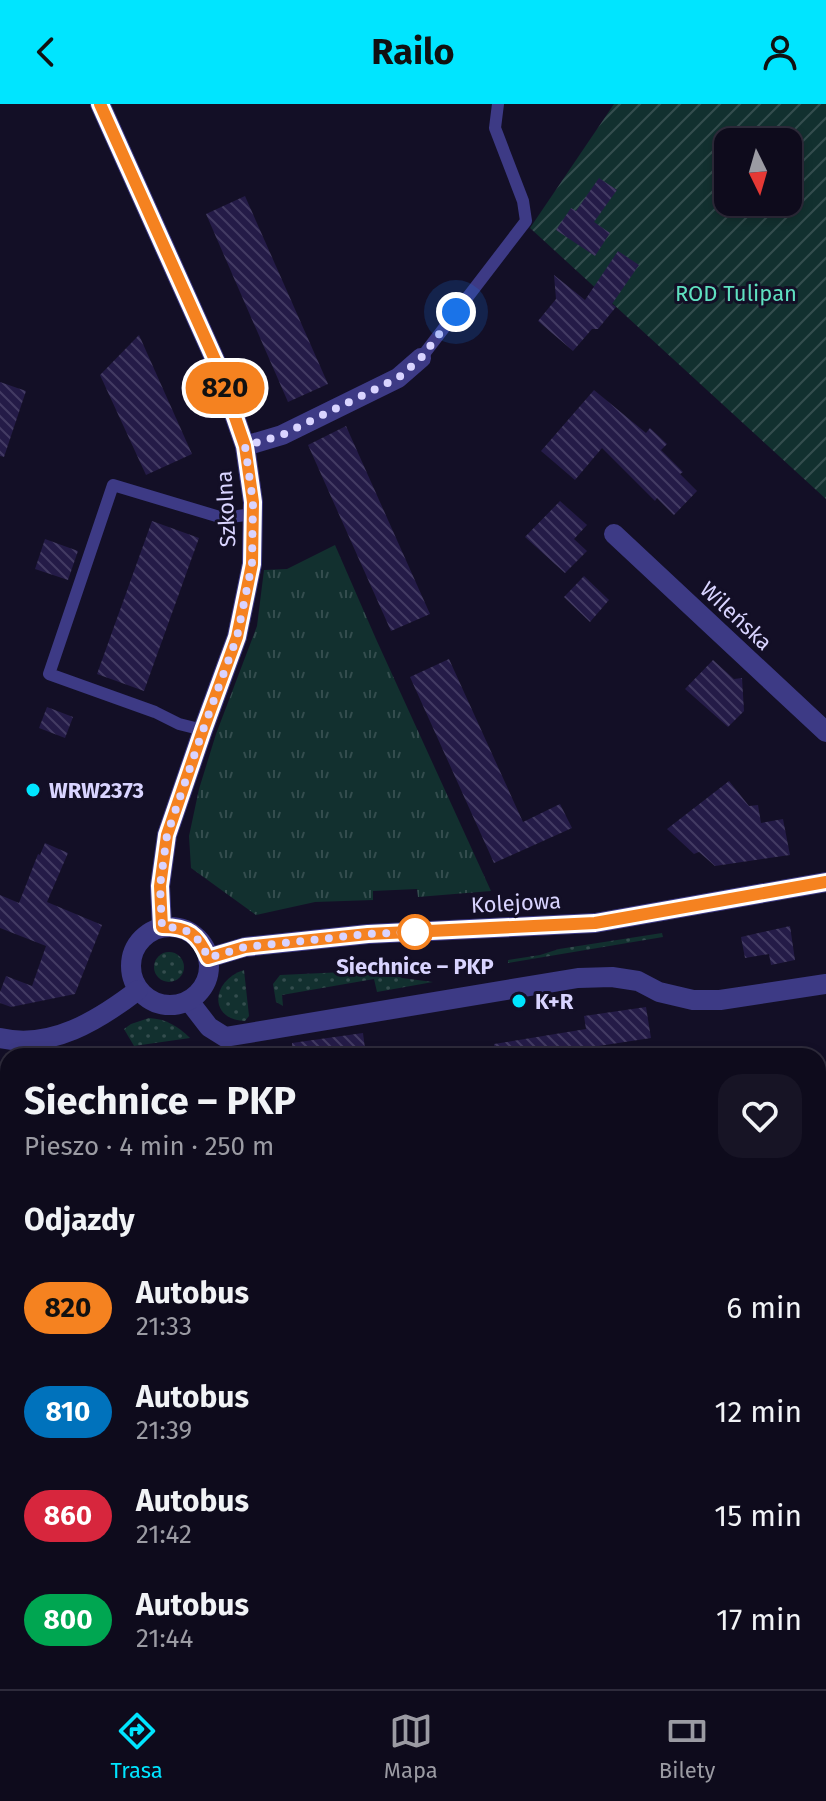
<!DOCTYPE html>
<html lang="pl">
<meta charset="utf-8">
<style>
:root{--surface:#0e0b1c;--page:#171425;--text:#f1f3f6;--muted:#9b9ba3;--line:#2e2b3b;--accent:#00e5ff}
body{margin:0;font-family:"Fira Sans",sans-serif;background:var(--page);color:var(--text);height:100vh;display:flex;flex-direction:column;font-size:30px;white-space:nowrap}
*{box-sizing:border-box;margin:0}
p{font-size:26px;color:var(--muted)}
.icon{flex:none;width:44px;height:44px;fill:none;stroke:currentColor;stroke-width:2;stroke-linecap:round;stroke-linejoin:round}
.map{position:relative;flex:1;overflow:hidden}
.details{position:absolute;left:0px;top:944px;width:826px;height:642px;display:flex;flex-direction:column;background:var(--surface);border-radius:24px 24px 0 0;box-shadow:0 4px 12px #0003,0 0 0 2px var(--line)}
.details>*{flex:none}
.badge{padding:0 16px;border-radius:26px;font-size:28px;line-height:52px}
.needle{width:52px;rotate:175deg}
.fabs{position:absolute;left:714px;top:24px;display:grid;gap:16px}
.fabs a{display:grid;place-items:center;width:88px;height:88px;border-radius:16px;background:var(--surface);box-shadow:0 4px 12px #0003,0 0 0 2px var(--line);font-size:40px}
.you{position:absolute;width:40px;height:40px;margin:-20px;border:6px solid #fff;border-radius:50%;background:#1a73e8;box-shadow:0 0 0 12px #1a73e833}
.map>.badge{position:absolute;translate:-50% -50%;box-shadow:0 0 0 4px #fff}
h2{padding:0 24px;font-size:30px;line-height:72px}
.round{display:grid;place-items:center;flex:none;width:84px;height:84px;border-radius:24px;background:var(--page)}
.headline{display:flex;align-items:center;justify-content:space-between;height:136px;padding:0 24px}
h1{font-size:38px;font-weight:700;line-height:60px}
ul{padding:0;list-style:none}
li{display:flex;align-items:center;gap:24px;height:104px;padding:0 24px}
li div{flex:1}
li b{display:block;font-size:30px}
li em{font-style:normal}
li .badge{min-width:88px;font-weight:700;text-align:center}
header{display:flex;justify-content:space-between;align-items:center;height:104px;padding:0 24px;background:var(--accent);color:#111;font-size:36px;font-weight:700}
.tabs{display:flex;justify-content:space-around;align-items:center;height:112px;border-top:2px solid var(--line);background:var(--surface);font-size:22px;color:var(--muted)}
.tabs a{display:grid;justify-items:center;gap:4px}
.tabs .selected{color:var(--accent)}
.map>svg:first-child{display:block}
.grass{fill:url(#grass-dots)}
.park{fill:url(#park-tufts)}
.garden{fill:url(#garden-furrows);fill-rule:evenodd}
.water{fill:#0c2248}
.building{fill:url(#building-back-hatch)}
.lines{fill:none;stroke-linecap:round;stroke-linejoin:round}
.service{stroke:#3d3a85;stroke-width:12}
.minor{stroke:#3d3a85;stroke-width:20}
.tertiary{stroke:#3d3a85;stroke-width:20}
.rail-casing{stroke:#00e5ff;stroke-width:9}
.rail{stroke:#130f26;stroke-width:6;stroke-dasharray:18;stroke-linecap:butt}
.line-casing{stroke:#fff;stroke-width:18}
.line{stroke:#f58220;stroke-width:12}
.walk{stroke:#d9d4ff;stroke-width:8;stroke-dasharray:0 14.4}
.poi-dot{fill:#00e5ff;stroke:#130f26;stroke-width:3}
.stop-dot{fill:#fff;stroke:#f58220;stroke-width:4}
.labels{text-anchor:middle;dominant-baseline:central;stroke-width:6;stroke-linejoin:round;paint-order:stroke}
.park-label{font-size:22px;fill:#5fe0c0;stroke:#130f26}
.street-label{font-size:22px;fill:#d9d4ff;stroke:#130f26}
.poi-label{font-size:22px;font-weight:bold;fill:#d9d4ff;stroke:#130f26;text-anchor:start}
.stop-label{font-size:22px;font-weight:bold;fill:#d9d4ff;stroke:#130f26}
</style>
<header><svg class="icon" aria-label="back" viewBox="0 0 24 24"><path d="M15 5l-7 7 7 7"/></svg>Railo<svg class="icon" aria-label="person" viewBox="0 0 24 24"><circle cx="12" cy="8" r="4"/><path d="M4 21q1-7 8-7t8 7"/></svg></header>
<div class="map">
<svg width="826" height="1585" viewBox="0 0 826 1585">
<defs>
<pattern id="grass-dots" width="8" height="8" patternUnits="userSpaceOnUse" patternTransform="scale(2)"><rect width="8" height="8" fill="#12302f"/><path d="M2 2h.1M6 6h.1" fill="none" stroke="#344d4e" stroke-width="1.8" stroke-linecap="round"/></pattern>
<pattern id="park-tufts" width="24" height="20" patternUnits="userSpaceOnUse" patternTransform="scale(2)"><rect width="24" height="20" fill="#12302f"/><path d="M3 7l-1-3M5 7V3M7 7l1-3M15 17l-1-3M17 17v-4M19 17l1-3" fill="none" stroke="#344d4e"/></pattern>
<pattern id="garden-furrows" width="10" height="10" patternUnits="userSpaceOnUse" patternTransform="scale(2)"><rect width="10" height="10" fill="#12302f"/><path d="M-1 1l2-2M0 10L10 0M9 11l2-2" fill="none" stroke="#344d4e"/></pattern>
<pattern id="building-back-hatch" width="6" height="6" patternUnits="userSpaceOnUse" patternTransform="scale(2)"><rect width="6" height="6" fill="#241b47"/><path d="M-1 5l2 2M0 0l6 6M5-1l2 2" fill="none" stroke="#433b63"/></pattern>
</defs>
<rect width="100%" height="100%" fill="#130f26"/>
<g class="grass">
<path d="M662 829 663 833 508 859V856L540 851 559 845Z"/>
<circle cx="169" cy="863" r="15"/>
<path d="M244 866 249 912 245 917C209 916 210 877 244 866Z"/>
<path d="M387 866 402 874 433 878 377 888 374 875 282 891 283 902 276 898 273 880 280 871Z"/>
<path d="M149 914C166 915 178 922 190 934L134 942 124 925 131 920Z"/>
</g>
<path class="park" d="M335 441 376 535 491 787 418 793 417 785 373 787V796L315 798 256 811 191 764 189 732 199 685 216 630 257 522 264 466 287 465Z"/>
<path class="garden" d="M614 0H826V395L530 124ZM728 38H788V98H728Z"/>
<path class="water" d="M818 1470 826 1478V1585H686L687 1578H818Z"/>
<g class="building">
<path d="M599 74 617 86 594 118 610 129 595 152 556 126 571 104 576 107Z"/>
<path d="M245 92 328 280 288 298 206 110Z"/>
<path d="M618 147 639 161 612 200 616 203 598 225H592L573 247 538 217 556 195 554 171 585 196Z"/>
<path d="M139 231 192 350 146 371 100 271Z"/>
<path d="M0 278 26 287 4 353 0 352Z"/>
<path d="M594 286 646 329 650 324 667 340 661 346 683 368 680 370 697 387 674 411 657 394 655 397 602 344 575 376 541 347Z"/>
<path d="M346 322 430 510 391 527 308 341Z"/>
<path d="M560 397 587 421 574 435 587 447 565 469 525 433Z"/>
<path d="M152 417 199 434 144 587 97 570Z"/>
<path d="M45 435 78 447 68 476 35 465Z"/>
<path d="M584 472 609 496 590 518 564 493Z"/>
<path d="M449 555 523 718 560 700 572 724 494 759 410 573Z"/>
<path d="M713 556 734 575 742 574 744 607 728 623 685 585Z"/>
<path d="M47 603 73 613 65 634 39 624Z"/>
<path d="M729 677 749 702 758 701 761 719 783 715 790 751 715 762 699 748 694 750 667 725Z"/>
<path d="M45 739 68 749 47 798 102 821 75 890 11 903 0 899V888L6 872 32 882 46 842 0 824V791L19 799 38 750 40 751Z"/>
<path d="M790 822 795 856 771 861 769 850 745 854 741 833Z"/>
<path d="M646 903 651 934 592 943 594 952H495L494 940 586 925 584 912Z"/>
<path d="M363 929 366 952H293L292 939Z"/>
</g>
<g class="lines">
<g class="service">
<path d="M421 254 526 117 523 97 495 24 498 0"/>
<path d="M203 626 179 620 155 608 49 570 113 381 223 414 253 410"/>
<path d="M818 1146 826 1142"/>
<path d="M818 1231H826"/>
<path d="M0 1458 8 1454"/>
<path d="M0 1576H8"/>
<path d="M550 1585 556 1578"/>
</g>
<g class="minor">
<path d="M100 0 216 258 245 342 253 398 252 460 237 533 203 626 167 731 160 782 162 823"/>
<path d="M245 342 282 331 398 274 421 254"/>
<path d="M614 430 826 628"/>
<path d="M189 897 209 923 225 933 578 874 612 873 638 877 659 888 693 896H720L826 880"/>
<path d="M0 1221 8 1219"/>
<path d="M818 1414 826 1419"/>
</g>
<g class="tertiary">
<circle cx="170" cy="862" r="39"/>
<path d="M208 854 245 843 368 830 595 819 826 778"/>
<path d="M0 934C51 946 99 916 138 886"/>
</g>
<g class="rail-casing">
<g id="rail">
<path d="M818 998 826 996"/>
<path d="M818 1018 826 1017"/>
<path d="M818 1037 826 1036"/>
<path d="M818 1056 826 1055"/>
<path d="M0 1096 8 1095"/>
<path d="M0 1129 8 1128"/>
<path d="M818 1138H826"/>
<path d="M0 1282 8 1280"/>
<path d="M0 1300 8 1297"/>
</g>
</g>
<use href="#rail" class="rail"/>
</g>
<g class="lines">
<g class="line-casing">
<path id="line" d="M100 0 216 258 245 342 253 398 252 460 237 533 203 626 167 731 160 782 162 823C188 823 198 830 208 854L245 843 368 830 595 819 826 778"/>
</g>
<use href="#line" class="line"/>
<path class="walk" d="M415 828 368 830 245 843 208 854C198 830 188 823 162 823L160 782 167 731 203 626 237 533 252 460 253 398 245 342 282 331 398 274 421 254 456 208"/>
</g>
<g class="poi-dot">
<circle cx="33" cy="686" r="8"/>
<circle cx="519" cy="897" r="8"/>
</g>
<circle class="stop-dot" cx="415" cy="828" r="16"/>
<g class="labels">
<g class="park-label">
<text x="736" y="189">ROD Tulipan</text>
</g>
<g class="street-label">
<text transform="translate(226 405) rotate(-93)">Szkolna</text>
<text transform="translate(736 512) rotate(43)">Wileńska</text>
<text transform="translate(516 799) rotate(-3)">Kolejowa</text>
</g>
<g class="poi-label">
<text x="49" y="686">WRW2373</text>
<text x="535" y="897">K+R</text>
</g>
<g class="stop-label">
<text x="415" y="862">Siechnice – PKP</text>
</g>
</g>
</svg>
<div class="fabs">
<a><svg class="needle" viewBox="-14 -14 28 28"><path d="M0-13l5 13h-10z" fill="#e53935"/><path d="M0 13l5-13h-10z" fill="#9b9ba3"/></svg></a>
</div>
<div class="you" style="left:456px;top:208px"></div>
<b class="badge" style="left:225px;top:284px;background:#f58220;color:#111">820</b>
<section class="details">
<div class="headline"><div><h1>Siechnice – PKP</h1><p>Pieszo · 4 min · 250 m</p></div><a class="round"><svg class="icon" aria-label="heart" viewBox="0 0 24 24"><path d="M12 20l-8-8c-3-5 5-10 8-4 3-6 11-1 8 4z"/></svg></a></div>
<h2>Odjazdy</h2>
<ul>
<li><span class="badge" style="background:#f58220;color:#111">820</span><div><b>Autobus</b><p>21:33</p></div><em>6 min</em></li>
<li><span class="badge" style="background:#0072bc;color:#fff">810</span><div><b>Autobus</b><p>21:39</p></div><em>12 min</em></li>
<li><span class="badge" style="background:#d7263d;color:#fff">860</span><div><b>Autobus</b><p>21:42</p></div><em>15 min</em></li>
<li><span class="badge" style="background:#00a651;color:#fff">800</span><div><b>Autobus</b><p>21:44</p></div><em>17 min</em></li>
</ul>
</section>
</div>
<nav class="tabs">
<a class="selected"><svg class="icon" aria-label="directions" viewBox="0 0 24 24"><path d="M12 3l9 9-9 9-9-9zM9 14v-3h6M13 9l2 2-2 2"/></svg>Trasa</a>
<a><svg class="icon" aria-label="map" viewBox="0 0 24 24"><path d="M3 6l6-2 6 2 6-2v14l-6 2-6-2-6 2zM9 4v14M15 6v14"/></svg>Mapa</a>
<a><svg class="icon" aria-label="tickets" viewBox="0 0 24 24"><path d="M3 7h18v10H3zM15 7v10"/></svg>Bilety</a>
</nav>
